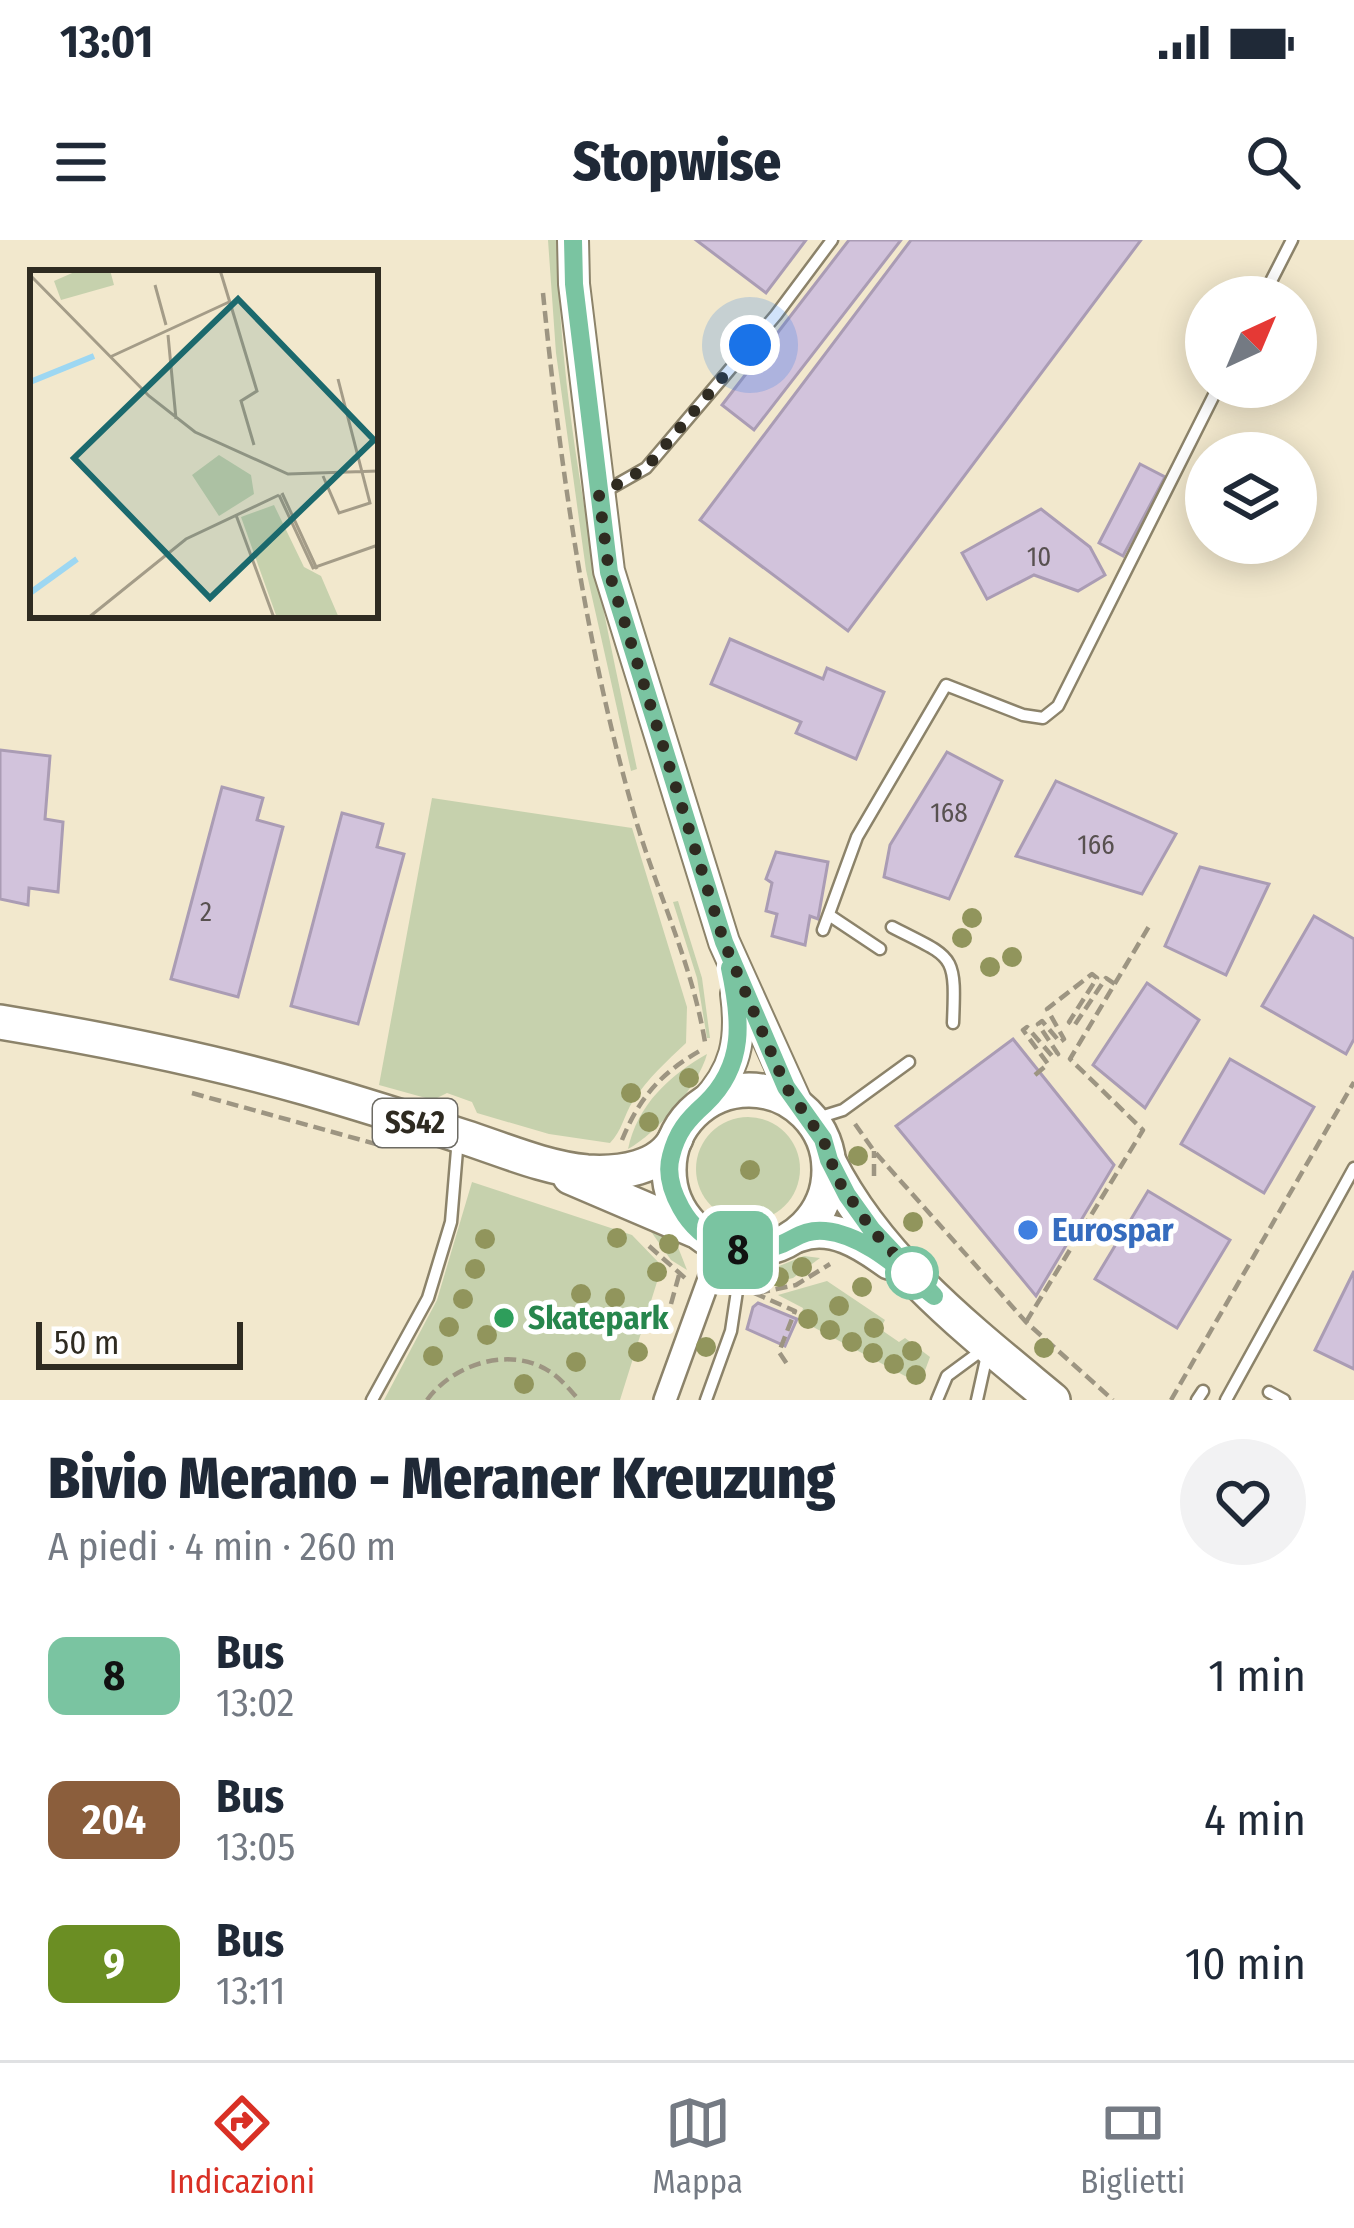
<!DOCTYPE html>
<html lang="it">
<meta charset="utf-8">
<style>
:root{--surface:#fff;--page:#f2f2f3;--text:#1f2937;--muted:#747a83;--line:#e0e1e3;--accent:#d93025}
body{margin:0;font-family:"Fira Sans Condensed",sans-serif;background:var(--page);color:var(--text);height:100vh;display:flex;flex-direction:column;font-size:45px;white-space:nowrap}
*{box-sizing:border-box;margin:0}
p{font-size:39px;color:var(--muted)}
.icon{flex:none;width:66px;height:66px;fill:none;stroke:currentColor;stroke-width:2;stroke-linecap:round;stroke-linejoin:round}
.map{position:relative;height:1160px;overflow:hidden}
.sheet{display:flex;flex-direction:column;background:var(--surface);flex:1}
.sheet>*{flex:none}
.badge{padding:0 24px;border-radius:18px;font-size:42px;line-height:78px}
.needle{width:78px;rotate:44deg}
.controls{position:absolute;left:1185px;top:36px;display:grid;gap:24px}
.controls a{display:grid;place-items:center;width:132px;height:132px;border-radius:50%;background:var(--surface);box-shadow:0 6px 30px #0003;font-size:60px}
.scale{position:absolute;left:36px;bottom:30px;width:207px;box-sizing:border-box;padding-left:12px;border:6px solid #2f2b21;border-top:0;font-size:33px;line-height:42px;white-space:nowrap;color:#2f2b21;-webkit-text-stroke:9px #fff;paint-order:stroke}
.you{position:absolute;width:60px;height:60px;margin:-30px;border:9px solid #fff;border-radius:50%;background:#1a73e8;box-shadow:0 0 0 18px #1a73e833}
.map>.badge{position:absolute;translate:-50% -50%;box-shadow:0 0 0 6px #fff}
.round{display:grid;place-items:center;flex:none;width:126px;height:126px;border-radius:63px;background:var(--page)}
.summary{display:flex;align-items:center;justify-content:space-between;height:204px;padding:0 48px}
h1{font-size:57px;font-weight:800;line-height:90px}
ul{padding:0;list-style:none}
li{display:flex;align-items:center;gap:36px;height:144px;padding:0 48px}
li div{flex:1}
li b{display:block;font-size:45px}
li em{font-style:normal}
li .badge{min-width:132px;font-weight:700;text-align:center}
.status{display:flex;justify-content:space-between;align-items:center;height:84px;padding:0 60px;background:var(--surface);direction:ltr}
.status svg{height:33px;fill:currentColor}
header{display:flex;justify-content:space-between;align-items:center;height:156px;padding:0 48px;background:var(--surface);font-size:54px;font-weight:800}
.tab-bar{display:flex;justify-content:space-around;align-items:center;height:168px;border-top:3px solid var(--line);background:var(--surface);font-size:33px;color:var(--muted)}
.tab-bar a{display:grid;justify-items:center;gap:6px}
.tab-bar .selected{color:var(--accent)}
.map>svg:first-child{display:block}
.green{fill:#c6d1ad}
.building{fill:#d2c3dc;stroke:#aa9cb4;stroke-width:3}
.lines{fill:none;stroke-linecap:round;stroke-linejoin:round}
.lane-casing{stroke:#8c836a;stroke-width:15}
.street-casing{stroke:#8c836a;stroke-width:26}
.secondary-casing{stroke:#8c836a;stroke-width:34}
.primary-casing{stroke:#8c836a;stroke-width:38}
.path{stroke:#9d9582;stroke-width:4.5;stroke-dasharray:12 6;stroke-linecap:butt}
.lane{stroke:#fff;stroke-width:10}
.street{stroke:#fff;stroke-width:21}
.secondary{stroke:#fff;stroke-width:30}
.primary{stroke:#fff;stroke-width:33}
.tree{fill:#91955c}
.line-casing{stroke:#fff;stroke-width:27}
.line{stroke:#7ac4a1;stroke-width:18}
.walk{stroke:#2f2b21;stroke-width:12;stroke-dasharray:0 21.6}
.shop-dot{fill:#3f7fe0;stroke:#fff;stroke-width:4.5}
.stop-dot{fill:#fff;stroke:#7ac4a1;stroke-width:6}
.leisure-dot{fill:#2e9e5b;stroke:#fff;stroke-width:4.5}
.labels{text-anchor:middle;dominant-baseline:central;stroke-width:10;stroke-linejoin:round;paint-order:stroke}
.number-label{font-size:27px;fill:#585150}
.shield{fill:#fff;stroke:#6d6b64;stroke-width:3}
.shield-label{font-size:30px;font-weight:bold;fill:#2f2b21}
.shop-label{font-size:33px;font-weight:bold;fill:#366cbe;stroke:#fff;text-anchor:start}
.leisure-label{font-size:33px;font-weight:bold;fill:#27864d;stroke:#fff;text-anchor:start}
.inset-river{fill:none;stroke:#9dd7f2;stroke-width:6}
.inset-road{fill:none;stroke:#a49c88;stroke-width:3}
.view{fill:#1b696d;fill-opacity:0.15;stroke:#1b696d;stroke-width:6}
.inset-edge{fill:none;stroke:#2f2b21;stroke-width:6}
</style>
<div class="status"><b>13:01</b><svg viewBox="0 0 49 12"><path d="M0 12V9h3v3zM5 12V6h3v6zM10 12V3h3v9zM15 12V0h3v12zM26 1h20v11H26zM47 4h2v5h-2z"/></svg></div>
<header><svg class="icon" aria-label="menu" viewBox="0 0 24 24"><path d="M4 6h16M4 12h16M4 18h16"/></svg>Stopwise<svg class="icon" aria-label="search" viewBox="0 0 24 24"><circle cx="10" cy="10" r="6"/><path d="M15 15l6 6"/></svg></header>
<div class="map">
<svg width="1354" height="1160" viewBox="0 0 1354 1160">
<rect width="100%" height="100%" fill="#f2e8cd"/>
<g class="green">
<path d="M548 0H557C560 178 600 356 637 529L631 531 586 330 556 113Z"/>
<path d="M432 558 632 588 687 767 686 803C666 822 648 838 633 861 624 875 622 891 610 903L549 894 477 873 472 862 447 853 433 860 379 845Z"/>
<path d="M678 661 702 738 710 798H707L697 738 673 662Z"/>
<path d="M707 814C699 845 657 893 628 909 637 865 670 835 707 814Z"/>
<circle cx="748" cy="929" r="52"/>
<path d="M472 942 632 995 662 1026 620 1160H384L437 1060Z"/>
<path d="M645 983 674 997 687 1030 671 1020Z"/>
<path d="M804 1016 820 1018 793 1038 759 1046 774 1028Z"/>
<path d="M827 1041 885 1080 880 1089 899 1102 905 1098 930 1117 920 1144 800 1080 803 1068 778 1055Z"/>
</g>
<g class="building">
<path d="M696 0H806L766 53Z"/>
<path d="M849 0H901L754 190 722 165Z"/>
<path d="M911 0H1141L848 391 700 280Z"/>
<path d="M1140 224 1165 237 1123 316 1099 303Z"/>
<path d="M1041 269 1090 307 1105 335 1078 351 1034 335 987 359 962 313Z"/>
<path d="M730 399 823 439 827 428 884 452 856 519 796 493 801 482 711 444Z"/>
<path d="M0 510 50 516 45 579 63 582 58 652 29 648 28 665 0 659Z"/>
<path d="M947 512 1002 541 949 659 884 637 890 605Z"/>
<path d="M1056 541 1176 594 1142 654 1016 616Z"/>
<path d="M222 547 263 558 257 580 283 587 238 757 171 739Z"/>
<path d="M342 573 383 584 377 607 404 614 358 784 291 766Z"/>
<path d="M776 612 828 622 818 679 810 676 805 705 772 696 777 674 766 671 772 643 766 639Z"/>
<path d="M1200 627 1269 644 1226 735 1165 706Z"/>
<path d="M1314 676 1354 699V799L1346 814 1262 766Z"/>
<path d="M1147 743 1199 780 1145 868 1093 825Z"/>
<path d="M1013 799 1114 925 1036 1056 896 886Z"/>
<path d="M1230 819 1314 867 1264 953 1181 904Z"/>
<path d="M1148 951 1230 1000 1177 1088 1095 1039Z"/>
<path d="M1354 1031V1129L1315 1110Z"/>
<path d="M758 1063 797 1079 785 1106 747 1089 753 1067Z"/>
</g>
<g class="lines">
<g class="lane-casing">
<g id="lane">
<path d="M1263 57 1292 0"/>
<path d="M602 253 646 228 776 75 832 0"/>
<path d="M829 675 880 709"/>
<path d="M892 687C954 719 956 712 953 783"/>
<path d="M823 690 857 597 946 445 1023 475 1043 478 1058 466 1218 147"/>
<path d="M811 880 843 870 909 822"/>
<path d="M1269 1152 1284 1160"/>
<path d="M372 1160 428 1058 451 982 458 898"/>
<path d="M706 1160 731 1091 743 1011"/>
<path d="M937 1160 947 1136 985 1108"/>
<path d="M977 1160 987 1115"/>
<path d="M1197 1160 1203 1151"/>
<path d="M1226 1160 1354 928"/>
</g>
</g>
<g class="street-casing">
<path id="street" d="M665 1160 721 1006"/>
</g>
<g class="secondary-casing">
<g id="secondary">
<path d="M573 0 574 44 609 331 724 702 799 868"/>
<path d="M704 864C736 830 742 800 736 754"/>
</g>
</g>
<g class="primary-casing">
<g id="primary">
<path d="M0 782C103 799 205 819 306 848 358 863 412 880 464 897 504 910 545 928 587 932 619 934 661 929 676 898"/>
<circle cx="749" cy="930" r="80"/>
<path d="M829 922C878 1020 970 1091 1053 1160"/>
<path d="M570 937 694 990"/>
<path d="M798 995C831 982 863 1003 889 1022"/>
</g>
</g>
<g class="path">
<path d="M543 53C561 233 586 410 637 584 660 660 691 721 705 802"/>
<path d="M1035 835 1048 824 1023 790 1027 787 1053 817 1058 814 1038 784 1042 781 1060 802 1064 799 1047 769 1092 734 1097 738 1069 782 1074 786 1106 738 1115 744"/>
<path d="M192 853 383 906"/>
<path d="M855 884 874 911 1026 1082 1113 1160"/>
<path d="M622 900C640 856 662 832 703 809"/>
<path d="M874 936V911"/>
<path d="M649 1006 685 1038"/>
<path d="M754 1053 795 1071 779 1112 787 1124"/>
<path d="M758 1053 796 1045 830 1024"/>
<path d="M671 1064 679 1035"/>
<path d="M1026 1082 1143 890 1070 819 1151 683"/>
<path d="M427 1160C454 1123 512 1105 552 1133 562 1140 571 1151 579 1160"/>
<path d="M1171 1160 1354 842"/>
</g>
<use href="#lane" class="lane"/>
<use href="#street" class="street"/>
<use href="#secondary" class="secondary"/>
<use href="#primary" class="primary"/>
</g>
<g class="tree">
<circle cx="972" cy="678" r="10"/>
<circle cx="962" cy="698" r="10"/>
<circle cx="1012" cy="717" r="10"/>
<circle cx="990" cy="727" r="10"/>
<circle cx="689" cy="838" r="10"/>
<circle cx="631" cy="853" r="10"/>
<circle cx="649" cy="882" r="10"/>
<circle cx="858" cy="916" r="10"/>
<circle cx="750" cy="930" r="10"/>
<circle cx="913" cy="982" r="10"/>
<circle cx="617" cy="998" r="10"/>
<circle cx="485" cy="999" r="10"/>
<circle cx="669" cy="1004" r="10"/>
<circle cx="802" cy="1027" r="10"/>
<circle cx="475" cy="1029" r="10"/>
<circle cx="657" cy="1032" r="10"/>
<circle cx="779" cy="1037" r="10"/>
<circle cx="862" cy="1047" r="10"/>
<circle cx="581" cy="1054" r="10"/>
<circle cx="615" cy="1058" r="10"/>
<circle cx="463" cy="1059" r="10"/>
<circle cx="839" cy="1066" r="10"/>
<circle cx="808" cy="1079" r="10"/>
<circle cx="449" cy="1087" r="10"/>
<circle cx="874" cy="1088" r="10"/>
<circle cx="830" cy="1090" r="10"/>
<circle cx="487" cy="1095" r="10"/>
<circle cx="852" cy="1102" r="10"/>
<circle cx="706" cy="1107" r="10"/>
<circle cx="1044" cy="1108" r="10"/>
<circle cx="912" cy="1111" r="10"/>
<circle cx="638" cy="1112" r="10"/>
<circle cx="873" cy="1113" r="10"/>
<circle cx="433" cy="1116" r="10"/>
<circle cx="576" cy="1122" r="10"/>
<circle cx="894" cy="1124" r="10"/>
<circle cx="916" cy="1135" r="10"/>
<circle cx="524" cy="1144" r="10"/>
</g>
<g class="lines">
<g class="line-casing">
<path id="line" d="M573 0 574 44 609 332 724 702 786 847 823 899 829 920 847 955 872 990 934 1056C903 1032 866 995 825 991 807 989 797 997 782 1004 743 1021 701 1004 681 968 672 952 666 934 671 916 677 892 687 880 705 864 746 825 741 779 730 728"/>
</g>
<use href="#line" class="line"/>
<path class="walk" d="M750 105 646 228 599 255 609 332 724 702 786 847 823 899 838 940 872 990 912 1033"/>
</g>
<circle class="shop-dot" cx="1028" cy="990" r="12"/>
<circle class="stop-dot" cx="912" cy="1033" r="24"/>
<circle class="leisure-dot" cx="504" cy="1078" r="12"/>
<g class="labels">
<g class="number-label">
<text x="1039" y="317">10</text>
<text x="949" y="573">168</text>
<text x="1096" y="605">166</text>
<text x="206" y="672">2</text>
</g>
<rect class="shield" x="373" y="859" width="84" height="48" rx="9"/>
<g class="shield-label">
<text x="415" y="883">SS42</text>
</g>
<g class="shop-label">
<text x="1052" y="990">Eurospar</text>
</g>
<g class="leisure-label">
<text x="528" y="1078">Skatepark</text>
</g>
</g>
<g transform="translate(30 30)">
<rect width="348" height="348" fill="#f2e8cd"/>
<path d="M49 0H80L84 15 31 30 24 11ZM189 185 221 205 224 224 189 246 162 205ZM244 235 274 297 291 306 309 348H247L211 247Z" fill="#c6d1ad"/>
<path class="inset-river" d="M0 112 64 86M0 323 47 289"/>
<path class="inset-road" d="M190 0 227 121 211 131 224 175M0 5 119 126 165 162 258 204 348 201M125 15 136 55M138 65 146 149M80 87 199 32M293 206 309 243 340 233 308 109M252 223 287 299M249 225 283 298 348 275M206 245 244 348M58 348 156 269 249 225"/>
<path class="view" d="M208 29 344 170 180 328 44 188Z"/>
<rect width="348" height="348" class="inset-edge"/>
</g>
</svg>
<div class="controls">
<a><svg class="needle" viewBox="-14 -14 28 28"><path d="M0-13l5 13h-10z" fill="#e53935"/><path d="M0 13l5-13h-10z" fill="#747a83"/></svg></a>
<a><svg class="icon" aria-label="layers" viewBox="0 0 24 24"><path d="M12 4l9 5-9 5-9-5zM3 14l9 5 9-5"/></svg></a>
</div>
<div class="scale">50 m</div>
<div class="you" style="left:750px;top:105px"></div>
<b class="badge" style="left:738px;top:1010px;background:#7ac4a1;color:#111">8</b>
</div>
<section class="sheet">
<div class="summary"><div><h1>Bivio Merano - Meraner Kreuzung</h1><p>A piedi · 4 min · 260 m</p></div><a class="round"><svg class="icon" aria-label="heart" viewBox="0 0 24 24"><path d="M12 20l-8-8c-3-5 5-10 8-4 3-6 11-1 8 4z"/></svg></a></div>
<ul>
<li><span class="badge" style="background:#7ac4a1;color:#111">8</span><div><b>Bus</b><p>13:02</p></div><em>1 min</em></li>
<li><span class="badge" style="background:#8b5e3c;color:#fff">204</span><div><b>Bus</b><p>13:05</p></div><em>4 min</em></li>
<li><span class="badge" style="background:#6b8e23;color:#fff">9</span><div><b>Bus</b><p>13:11</p></div><em>10 min</em></li>
</ul>
</section>
<nav class="tab-bar">
<a class="selected"><svg class="icon" aria-label="directions" viewBox="0 0 24 24"><path d="M12 3l9 9-9 9-9-9zM9 14v-3h6M13 9l2 2-2 2"/></svg>Indicazioni</a>
<a><svg class="icon" aria-label="map" viewBox="0 0 24 24"><path d="M3 6l6-2 6 2 6-2v14l-6 2-6-2-6 2zM9 4v14M15 6v14"/></svg>Mappa</a>
<a><svg class="icon" aria-label="tickets" viewBox="0 0 24 24"><path d="M3 7h18v10H3zM15 7v10"/></svg>Biglietti</a>
</nav>
